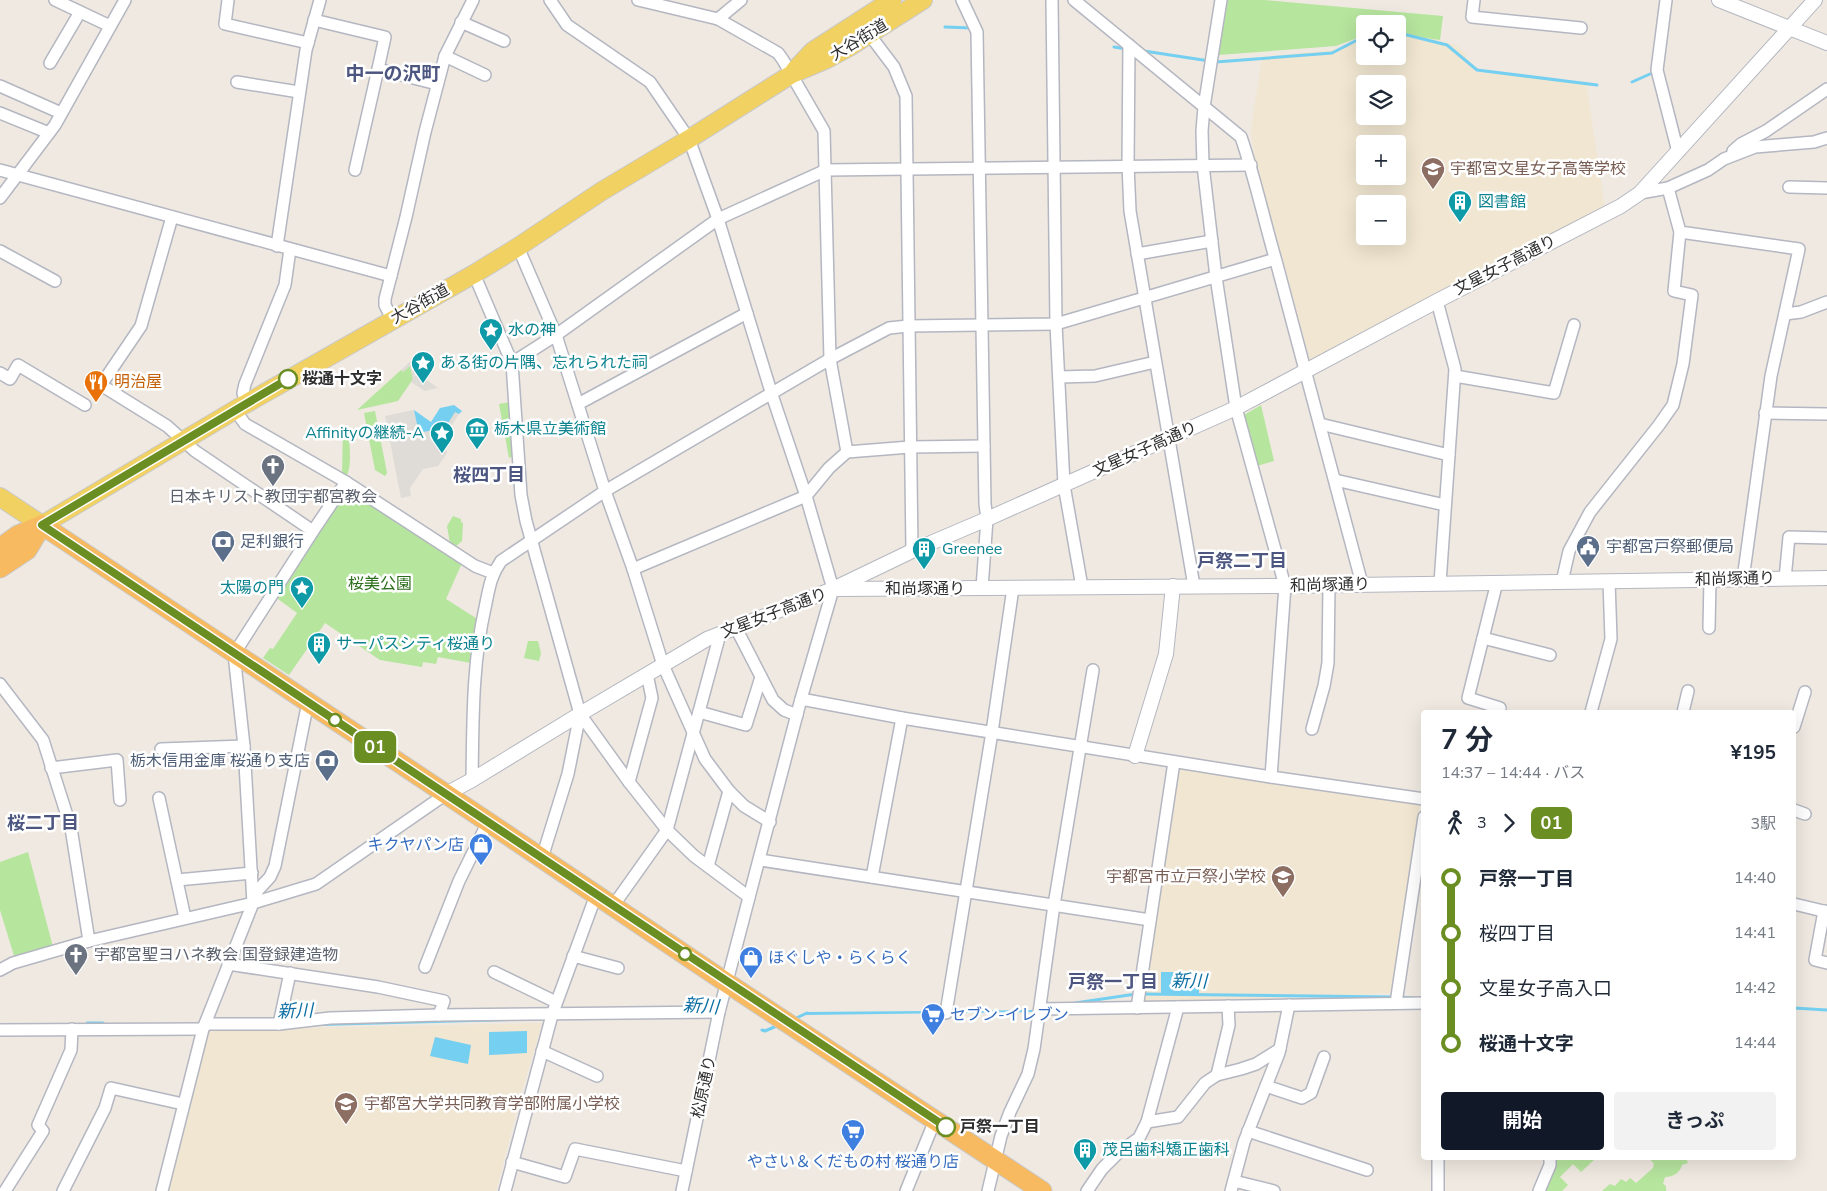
<!DOCTYPE html>
<html lang="ja">
<meta charset="utf-8">
<style>
:root{--surface:#fff;--page:#f2f2f3;--text:#1f2937;--muted:#747a83;--accent:#111827}
body{margin:0;font-family:"Nunito Sans","Noto Sans JP",sans-serif;background:var(--page);color:var(--text);height:100vh;display:flex;flex-direction:column;font-size:19px;white-space:nowrap}
*{box-sizing:border-box;margin:0}
p{font-size:16px;color:var(--muted)}
.icon{flex:none;width:28px;height:28px;fill:none;stroke:currentColor;stroke-width:2;stroke-linecap:round;stroke-linejoin:round}
.map{position:relative;flex:1;overflow:hidden}
.drawer{position:absolute;left:1421px;top:710px;width:375px;height:450px;display:flex;flex-direction:column;background:var(--surface);border-radius:5px;box-shadow:0 5px 20px #0002}
.drawer>*{flex:none}
.badge{padding:0 10px;border-radius:8px;font-size:18px;line-height:32px}
.buttons{position:absolute;left:1356px;top:15px;display:grid;gap:10px}
.buttons a{display:grid;place-items:center;width:50px;height:50px;border-radius:5px;background:var(--surface);box-shadow:0 5px 20px #0002;font-size:25px}
.map>.badge{position:absolute;translate:-50% -50%;box-shadow:0 0 0 2px #fff}
.legs{display:flex;align-items:center;gap:8px;height:55px;padding:0 20px;font-size:16px}
.legs p{margin-inline-start:auto}
.overview{display:flex;align-items:center;justify-content:space-between;height:85px;padding:0 20px}
h1{font-size:28px;font-weight:700;line-height:38px}
.cta{display:flex;gap:10px;margin-top:auto;padding:10px 20px}
.cta a{flex:1;height:58px;border-radius:5px;background:var(--accent);color:#fff;font-size:20px;font-weight:700;line-height:58px;text-align:center}
.cta a+a{background:var(--page);color:var(--text)}
ul{padding:0 20px;list-style:none}
li{display:flex;align-items:center;gap:18px;height:55px;font-size:19px}
li i{display:grid;place-items:center;width:8px;height:100%;margin:0 6px;background:currentColor}
li i::after{content:'';width:12px;height:12px;margin:-6px;border:4px solid;border-radius:50%;background:var(--surface)}
li p{margin-inline-start:auto}
li:first-child i{background:linear-gradient(#0000 50%,currentColor 0)}
li:last-child i{background:linear-gradient(currentColor 50%,#0000 0)}
.map>svg:first-child{display:block}
.education{fill:#f0e6d1;fill-rule:evenodd}
.green{fill:#b6e59e}
.plaza{fill:#dfdcd8}
.water{fill:#75cff0}
.lines{fill:none;stroke-linecap:round;stroke-linejoin:round}
.stream{stroke:#75cff0;stroke-width:3}
.minor-casing{stroke:#b4b7c1;stroke-width:14}
.tertiary-casing{stroke:#b4b7c1;stroke-width:16}
.primary-casing{stroke:#c9c9c9;stroke-width:20}
.trunk-casing{stroke:#c9c9c9;stroke-width:21}
.minor{stroke:#fff;stroke-width:11}
.tertiary{stroke:#fff;stroke-width:14}
.primary{stroke:#f2d163;stroke-width:18}
.trunk{stroke:#f8ba60;stroke-width:19}
.line-1-casing{stroke:#fff;stroke-width:11}
.line-1{stroke:#6b8e23;stroke-width:8}
.stop-1-dot{fill:#fff;stroke:#6b8e23;stroke-width:2.5}
.labels{text-anchor:middle;dominant-baseline:central;stroke-width:5;stroke-linejoin:round;paint-order:stroke}
.street-label{font-size:16px;fill:#2e2e2e;stroke:#fff}
.education-label{font-size:16px;fill:#785e54;stroke:#fff;text-anchor:start}
.culture-label{font-size:16px;fill:#0d838f;stroke:#fff;text-anchor:start}
.stop-label{font-size:16px;font-weight:bold;fill:#2e2e2e;stroke:#fff;text-anchor:start}
.food-label{font-size:16px;fill:#c56008;stroke:#fff;text-anchor:start}
.worship-label{font-size:16px;fill:#5b616d;stroke:#fff}
.service-label{font-size:16px;fill:#4e5e75;stroke:#fff;text-anchor:start}
.park-label{font-size:16px;fill:#2c6e1b;stroke:#fff}
.shop-label{font-size:16px;fill:#366cbe;stroke:#fff;text-anchor:start}
.neighbourhood-label{font-size:18px;font-weight:bold;fill:#4d5680;stroke:#fff}
.water-label{font-size:18px;font-style:italic;fill:#0d6fa3;stroke:#fff}
.quarter-label{font-size:19px;font-weight:bold;fill:#4d5680;stroke:#fff}
</style>
<div class="map">
<svg width="1827" height="1191" viewBox="0 0 1827 1191">
<rect width="100%" height="100%" fill="#efe9e1"/>
<g class="education">
<path d="M1398 34 1419 35 1455 45 1464 52 1475 72 1586 82 1605 208 1311 364 1254 155 1251 129 1262 57 1339 49 1365 40V56H1398ZM1365 84H1398V116H1365ZM1365 144H1398V176H1365ZM1365 204H1398V236H1365Z"/>
<path d="M1180 768 1420 802 1394 993 1144 1003Z"/>
<path d="M542 1023 521 1094 496 1191H169L208 1030Z"/>
</g>
<g class="green">
<path d="M1228 0H1264L1443 16 1440 40 1398 34V24H1365V35L1336 46 1218 55Z"/>
<path d="M410 365 413 379 398 401 357 410 401 370 403 371Z"/>
<path d="M510 402 514 456 509 458 499 404Z"/>
<path d="M1261 405 1274 461 1257 466 1244 415Z"/>
<path d="M375 411 387 473 385 476 375 470 364 413Z"/>
<path d="M345 426 348 427C349 439 353 467 346 477L342 475 343 427Z"/>
<path d="M350 488 462 563 446 599 479 620 471 663 438 657 436 664 423 662 422 667 380 660 325 623 289 675 263 658 270 648 273 649 297 613 274 596 344 490Z"/>
<path d="M453 516 461 519V522L463 523 462 541 454 548 450 544 447 526Z"/>
<path d="M528 641H538L541 653 539 661 524 658Z"/>
<path d="M28 852 53 947 15 959 0 910V862Z"/>
<path d="M1553 1158H1596L1581 1172 1573 1164 1560 1177 1568 1185 1562 1191H1541Z"/>
<path d="M1652 1158H1686L1688 1163 1682 1165C1680 1173 1673 1177 1665 1177L1663 1184 1666 1186V1191H1602L1610 1184 1615 1186 1621 1179 1626 1182 1630 1178 1636 1183 1653 1168 1654 1164 1650 1159Z"/>
</g>
<g class="plaza">
<path d="M412 360 415 376 420 375 438 388 425 391 411 382 413 379 410 366 403 372 401 370Z"/>
<path d="M414 410 418 429 455 411 459 414 444 437 447 453 438 466 423 469 410 488 411 496 401 498 385 416Z"/>
</g>
<g class="water">
<path d="M454 405 462 411 459 414 455 412 445 428 423 432 418 429 414 410 431 422 440 408Z"/>
<rect x="1161" y="972" width="38" height="22"/>
<path d="M1033 1010V1012L805 1015V1012Z"/>
<path d="M543 1018V1020L207 1029V1026Z"/>
<path d="M527 1031V1053L489 1055V1032Z"/>
<path d="M435 1037 471 1045 468 1064 430 1056Z"/>
</g>
<g class="lines">
<g class="stream">
<path d="M945 27 972 28"/>
<path d="M1398 34 1407 35 1447 45 1477 70 1597 85"/>
<path d="M1114 47 1127 49"/>
<path d="M1144 51 1216 62 1332 53 1365 36"/>
<path d="M1632 82 1650 74"/>
<path d="M1142 994 1393 997"/>
<path d="M1399 997 1413 998"/>
<path d="M1075 1003 1136 994"/>
<path d="M1794 1008 1827 1010"/>
<path d="M794 1019 807 1013"/>
<path d="M87 1023H103"/>
<path d="M762 1030 765 1031 779 1025"/>
</g>
<g class="minor-casing">
<g id="minor">
<path d="M55 0 110 26"/>
<path d="M228 0 225 24 308 43"/>
<path d="M550 0 567 25 650 82 689 139 718 219 772 395 806 496 833 589 801 699 719 1012 682 1191"/>
<path d="M638 0 718 19 778 53 783 60 824 131 830 359 847 452"/>
<path d="M962 0 977 32 985 504 987 519 982 588"/>
<path d="M1052 0 1056 324 1064 485 1082 587"/>
<path d="M1074 0 1241 137C1255 178 1264 220 1276 261 1305 369 1334 477 1362 584"/>
<path d="M1221 0 1204 107 1202 131 1203 165 1216 277 1236 408 1285 586 1271 777"/>
<path d="M1474 0 1472 17 1581 28"/>
<path d="M1666 0 1657 70 1678 152"/>
<path d="M718 19 741 0"/>
<path d="M314 20 385 37 378 69 437 84"/>
<path d="M461 22 504 41"/>
<path d="M869 34 894 67 906 96 912 551"/>
<path d="M1129 45 1128 165 1130 211 1194 586"/>
<path d="M445 56 485 75"/>
<path d="M50 63 80 12"/>
<path d="M237 82 299 92"/>
<path d="M0 86 61 113"/>
<path d="M0 113 49 133"/>
<path d="M1733 151 1741 144 1766 131 1827 89"/>
<path d="M0 170 391 276"/>
<path d="M355 170 378 69"/>
<path d="M1789 187 1827 188"/>
<path d="M1668 188 1680 232 1799 249 1771 376 1743 579"/>
<path d="M1640 193 1668 188 1708 170 1724 159 1755 147 1814 142 1827 138"/>
<path d="M0 198 55 125 125 0"/>
<path d="M172 217 141 326 101 385 167 426 195 451 313 531"/>
<path d="M277 246 306 50 320 0"/>
<path d="M518 247 556 335 605 491 633 569 663 665 705 759 729 791 744 806 770 822"/>
<path d="M0 251 55 281"/>
<path d="M1137 254 1212 241"/>
<path d="M474 274 512 363 521 495 526 521 580 714 629 782 667 830 694 856 749 897"/>
<path d="M1437 301 1455 369 1440 583"/>
<path d="M1785 314 1801 312 1827 302"/>
<path d="M392 319 385 305V299L406 217 425 132 445 56 473 0"/>
<path d="M512 363 556 335 718 219 826 170 1251 165"/>
<path d="M0 373 10 379 18 365 85 405"/>
<path d="M1455 376 1554 393 1574 325"/>
<path d="M1059 377 1095 376 1155 362"/>
<path d="M246 403 243 393 245 384 285 285 290 249"/>
<path d="M578 404 747 313"/>
<path d="M235 410 245 424 346 482 475 566 493 573"/>
<path d="M1765 413 1827 414"/>
<path d="M1320 424 1449 455"/>
<path d="M1335 480 1445 505"/>
<path d="M633 569 806 496 829 468 847 452 910 447 984 446"/>
<path d="M1785 579 1789 537 1827 538"/>
<path d="M1497 582 1468 698 1500 708"/>
<path d="M1562 582 1569 551 1590 512 1659 425 1673 405 1683 364 1692 295 1674 291 1680 232"/>
<path d="M736 628 773 700 784 710 797 715"/>
<path d="M1709 628 1710 580"/>
<path d="M1483 638 1550 655"/>
<path d="M0 684 43 740 71 828 89 941"/>
<path d="M801 699 902 718 1271 777 1424 799"/>
<path d="M699 712 746 725 761 677"/>
<path d="M1591 712 1611 639 1609 581"/>
<path d="M1683 712 1688 691"/>
<path d="M1794 727 1805 692"/>
<path d="M1312 729 1324 686 1328 663 1329 585"/>
<path d="M161 749 244 746"/>
<path d="M51 768 117 760 120 800"/>
<path d="M472 780C473 722 472 665 485 608 489 589 490 577 501 561L605 491 830 359 889 328 908 326 1056 324 1275 259"/>
<path d="M629 782 652 698 647 674"/>
<path d="M159 798 185 918"/>
<path d="M1794 810 1805 814"/>
<path d="M542 858 568 774 580 714"/>
<path d="M760 860 1150 920"/>
<path d="M708 866 729 791"/>
<path d="M872 877 902 718"/>
<path d="M177 880 252 873"/>
<path d="M254 899 258 890 270 877 275 866 308 702"/>
<path d="M1794 904 1827 912"/>
<path d="M613 906 667 830 720 634"/>
<path d="M1824 911 1815 960 1827 963"/>
<path d="M573 956 618 968"/>
<path d="M228 964 378 987 444 1001 439 1015"/>
<path d="M425 967 459 881 488 822"/>
<path d="M0 970 13 963 89 941 253 903 316 884 446 794"/>
<path d="M494 972 556 1002"/>
<path d="M1396 1003 1424 817"/>
<path d="M1137 1008 1174 762"/>
<path d="M1041 1009 1424 1003"/>
<path d="M946 1013 992 732 1013 588"/>
<path d="M205 1024H279L330 1018 439 1015 719 1012"/>
<path d="M279 1024 290 973"/>
<path d="M0 1030 203 1029"/>
<path d="M542 1051 597 1076"/>
<path d="M1217 1075 1229 1025 1228 1006"/>
<path d="M1266 1086 1302 1098 1311 1093 1324 1057"/>
<path d="M1147 1122 1178 1007"/>
<path d="M1248 1131 1367 1170"/>
<path d="M512 1162 565 1177 575 1149 686 1171"/>
<path d="M1234 1181 1274 1191"/>
<path d="M5 1191 43 1131 38 1125 71 1050 72 1029"/>
<path d="M63 1191 105 1108 111 1088 183 1104"/>
<path d="M162 1191 203 1029 253 903 244 746 234 654 313 531 346 482"/>
<path d="M505 1191 552 1015 596 895"/>
<path d="M906 1191 935 1120"/>
<path d="M988 1191 1001 1136 1010 1112 1028 1074 1034 1049 1054 905 1093 670"/>
<path d="M1087 1191 1102 1169 1117 1154 1139 1138 1147 1122 1178 1117 1205 1083 1217 1075 1241 1069 1256 1064 1280 1049"/>
<path d="M1231 1191 1244 1142 1279 1053 1289 1005"/>
<path d="M1438 1191V1158"/>
<path d="M1539 1191 1550 1165V1158"/>
</g>
</g>
<g class="tertiary-casing">
<g id="tertiary">
<path d="M1719 0 1827 43"/>
<path d="M838 589 1285 586 1827 578"/>
<path d="M1135 756 1166 654 1173 586"/>
<path d="M446 794 472 780 580 714 707 639 833 589 912 551 987 519 1236 408 1437 301 1621 206 1640 193 1815 0"/>
</g>
</g>
<g class="primary-casing">
<g id="primary">
<path d="M795 70 813 51 892 0"/>
<path d="M0 497 42 525 240 407 474 274 518 247 602 191 689 139 792 74 827 59 849 47 923 0"/>
</g>
</g>
<g class="trunk-casing">
<g id="trunk">
<path d="M42 525 488 822 727 983 1042 1191"/>
<path d="M0 548 18 535 42 525"/>
<path d="M0 568 27 550 42 525"/>
</g>
</g>
<use href="#minor" class="minor"/>
<use href="#tertiary" class="tertiary"/>
<use href="#primary" class="primary"/>
<use href="#trunk" class="trunk"/>
</g>
<g class="lines">
<g class="line-1-casing">
<path id="line-1" d="M288 379 42 525 946 1127"/>
</g>
<use href="#line-1" class="line-1"/>
</g>
<defs>
<g id="school-pin" transform="scale(1.25)"><path d="M0 17L-7.5 6A9.5 9.5 0 1 1 7.5 6Z" fill="#8d6e63" stroke="#fff"/><path d="M0-5L7-2L0 1L-7-2ZM-4 1L0 2.5L4 1V4Q0 6-4 4Z" fill="#fff"/></g>
<g id="building-pin" transform="scale(1.25)"><path d="M0 17L-7.5 6A9.5 9.5 0 1 1 7.5 6Z" fill="#0f9aa8" stroke="#fff"/><path d="M-4-6H4V6H1V3H-1V6H-4ZM-2.5-4.3h1.7v1.8h-1.7ZM.8-4.3h1.7v1.8H.8ZM-2.5-1h1.7V.8h-1.7ZM.8-1h1.7V.8H.8Z" fill="#fff"/></g>
<g id="sight-pin" transform="scale(1.25)"><path d="M0 17L-7.5 6A9.5 9.5 0 1 1 7.5 6Z" fill="#0f9aa8" stroke="#fff"/><path d="M0-6L1.8-2.2L6-1.7L2.9 1.2L3.7 5.4L0 3.3L-3.7 5.4L-2.9 1.2L-6-1.7L-1.8-2.2Z" fill="#fff"/></g>
<g id="restaurant-pin" transform="scale(1.25)"><path d="M0 17L-7.5 6A9.5 9.5 0 1 1 7.5 6Z" fill="#e8710a" stroke="#fff"/><path d="M-5-6h1v4h1v-4h1v4h1v-4h1v5L-1.5 .5V6h-2V.5L-5-1ZM5-6V6H3V1.5H1.5Q1.5-4 5-6Z" fill="#fff"/></g>
<g id="museum-pin" transform="scale(1.25)"><path d="M0 17L-7.5 6A9.5 9.5 0 1 1 7.5 6Z" fill="#0f9aa8" stroke="#fff"/><path d="M0-6L6-3V-2H-6V-3ZM-5-1h2V3h-2ZM-1-1h2V3h-2ZM3-1h2V3H3ZM-6 4H6V6H-6Z" fill="#fff"/></g>
<g id="church-pin" transform="scale(1.25)"><path d="M0 17L-7.5 6A9.5 9.5 0 1 1 7.5 6Z" fill="#6b7280" stroke="#fff"/><path d="M-1.2-6h2.4v3.5h3.3v2.4h-3.3V6h-2.4V-.1h-3.3v-2.4h3.3Z" fill="#fff"/></g>
<g id="bank-pin" transform="scale(1.25)"><path d="M0 17L-7.5 6A9.5 9.5 0 1 1 7.5 6Z" fill="#5c6f8a" stroke="#fff"/><path d="M-6-4H6V4H-6ZM0-2.3a2.3 2.3 0 1 0 0 4.6a2.3 2.3 0 1 0 0-4.6Z" fill="#fff"/></g>
<g id="civic-pin" transform="scale(1.25)"><path d="M0 17L-7.5 6A9.5 9.5 0 1 1 7.5 6Z" fill="#5c6f8a" stroke="#fff"/><path d="M-.6-6.5H3V-4.5H.6V-3L4-1V1h2V6H-6V1h2V-1L-.6-3ZM-1.2 2.5V6h2.4V2.5Z" fill="#fff"/></g>
<g id="shop-pin" transform="scale(1.25)"><path d="M0 17L-7.5 6A9.5 9.5 0 1 1 7.5 6Z" fill="#3f7fe0" stroke="#fff"/><path d="M-5-2.5h2.3a2.7 3.5 0 0 1 5.4 0H5L5.5 6h-11ZM-1.5-2.5h3a1.5 2.3 0 0 0-3 0Z" fill="#fff"/></g>
<g id="supermarket-pin" transform="scale(1.25)"><path d="M0 17L-7.5 6A9.5 9.5 0 1 1 7.5 6Z" fill="#3f7fe0" stroke="#fff"/><path d="M-6-5.5h2.5l.6 2H6L4.5 2H-2.5L-4.4-4H-6ZM-1.5 3.2a1.3 1.3 0 1 0 .1 0ZM3 3.2a1.3 1.3 0 1 0 .1 0Z" fill="#fff"/></g>
</defs>
<g fill-rule="evenodd">
<use href="#school-pin" x="1433" y="169"/>
<use href="#building-pin" x="1460" y="202"/>
<use href="#sight-pin" x="491" y="330"/>
<use href="#sight-pin" x="423" y="363"/>
<use href="#restaurant-pin" x="96" y="382"/>
<use href="#museum-pin" x="477" y="429"/>
<use href="#sight-pin" x="442" y="433"/>
<use href="#church-pin" x="273" y="466"/>
<use href="#bank-pin" x="223" y="542"/>
<use href="#civic-pin" x="1588" y="547"/>
<use href="#building-pin" x="924" y="549"/>
<use href="#sight-pin" x="302" y="588"/>
<use href="#building-pin" x="319" y="644"/>
<use href="#bank-pin" x="327" y="761"/>
<use href="#shop-pin" x="481" y="845"/>
<use href="#school-pin" x="1283" y="877"/>
<use href="#church-pin" x="76" y="955"/>
<use href="#shop-pin" x="751" y="958"/>
<use href="#supermarket-pin" x="933" y="1015"/>
<use href="#school-pin" x="346" y="1104"/>
<use href="#supermarket-pin" x="853" y="1131"/>
<use href="#building-pin" x="1085" y="1150"/>
</g>
<g class="stop-1-dot">
<circle cx="288" cy="379" r="9"/>
<circle cx="335" cy="720" r="6"/>
<circle cx="685" cy="954" r="6"/>
<circle cx="946" cy="1127" r="9"/>
</g>
<g class="labels">
<g class="street-label">
<text transform="translate(859 40) rotate(-31)">大谷街道</text>
<text transform="translate(1505 265) rotate(-27)">文星女子高通り</text>
<text transform="translate(420 304) rotate(-29)">大谷街道</text>
<text transform="translate(1145 449) rotate(-24)">文星女子高通り</text>
<text transform="translate(1735 579) rotate(-1)">和尚塚通り</text>
<text transform="translate(1330 585) rotate(-1)">和尚塚通り</text>
<text x="925" y="589">和尚塚通り</text>
<text transform="translate(774 613) rotate(-21)">文星女子高通り</text>
<text transform="translate(704 1087) rotate(-78)">松原通り</text>
</g>
<g class="education-label">
<text x="1450" y="169">宇都宮文星女子高等学校</text>
<text x="1266" y="877" text-anchor="end">宇都宮市立戸祭小学校</text>
<text x="364" y="1104">宇都宮大学共同教育学部附属小学校</text>
</g>
<g class="culture-label">
<text x="1478" y="202">図書館</text>
<text x="508" y="330">水の神</text>
<text x="440" y="363">ある街の片隅、忘れられた祠</text>
<text x="494" y="429">栃木県立美術館</text>
<text x="424" y="433" text-anchor="end">Affinityの継続-A</text>
<text x="942" y="549">Greenee</text>
<text x="284" y="588" text-anchor="end">太陽の門</text>
<text x="336" y="644">サーパスシティ桜通り</text>
<text x="1102" y="1150">茂呂歯科矯正歯科</text>
</g>
<g class="stop-label">
<text x="302" y="379">桜通十文字</text>
<text x="960" y="1127">戸祭一丁目</text>
</g>
<g class="food-label">
<text x="114" y="382">明治屋</text>
</g>
<g class="worship-label">
<text x="273" y="497">日本キリスト教団宇都宮教会</text>
<text x="94" y="955" text-anchor="start">宇都宮聖ヨハネ教会 国登録建造物</text>
</g>
<g class="service-label">
<text x="240" y="542">足利銀行</text>
<text x="1606" y="547">宇都宮戸祭郵便局</text>
<text x="310" y="761" text-anchor="end">栃木信用金庫 桜通り支店</text>
</g>
<g class="park-label">
<text x="380" y="584">桜美公園</text>
</g>
<g class="shop-label">
<text x="464" y="845" text-anchor="end">キクヤパン店</text>
<text x="768" y="958">ほぐしや・らくらく</text>
<text x="950" y="1015">セブン-イレブン</text>
<text x="853" y="1162" text-anchor="middle">やさい＆くだもの村 桜通り店</text>
</g>
<g class="neighbourhood-label">
<text x="489" y="475">桜四丁目</text>
<text x="1242" y="561">戸祭二丁目</text>
<text x="43" y="823">桜二丁目</text>
<text x="1113" y="982">戸祭一丁目</text>
</g>
<g class="water-label">
<text transform="translate(1189 981) rotate(1)">新川</text>
<text transform="translate(701 1006) rotate(4)">新川</text>
<text transform="translate(295 1011) rotate(-2)">新川</text>
</g>
<g class="quarter-label">
<text x="393" y="74">中一の沢町</text>
</g>
</g>
</svg>
<div class="buttons">
<a><svg class="icon" aria-label="locate" viewBox="0 0 24 24"><circle cx="12" cy="12" r="6"/><path d="M12 2v4M12 18v4M2 12h4M18 12h4"/></svg></a>
<a><svg class="icon" aria-label="layers" viewBox="0 0 24 24"><path d="M12 4l9 5-9 5-9-5zM3 14l9 5 9-5"/></svg></a>
<a>+</a>
<a>−</a>
</div>
<b class="badge" style="left:375px;top:747px;background:#6b8e23;color:#fff">01</b>
<section class="drawer">
<div class="overview"><div><h1>7 分</h1><p>14:37 – 14:44 · バス</p></div><b>¥195</b></div>
<div class="legs"><svg class="icon" aria-label="walk" viewBox="0 0 24 24"><circle cx="13" cy="4" r="2"/><path d="M13 8l-2 6 4 7M11 14l-3 7M7 12l3-4h3l4 4"/></svg>3<svg class="icon" aria-label="forward" viewBox="0 0 24 24"><path d="M9 5l7 7-7 7"/></svg><b class="badge" style="background:#6b8e23;color:#fff">01</b><p>3駅</p></div>
<ul>
<li><i style="color:#6b8e23"></i><b>戸祭一丁目</b><p>14:40</p></li>
<li><i style="color:#6b8e23"></i><span>桜四丁目</span><p>14:41</p></li>
<li><i style="color:#6b8e23"></i><span>文星女子高入口</span><p>14:42</p></li>
<li><i style="color:#6b8e23"></i><b>桜通十文字</b><p>14:44</p></li>
</ul>
<div class="cta"><a>開始</a><a>きっぷ</a></div>
</section>
</div>
